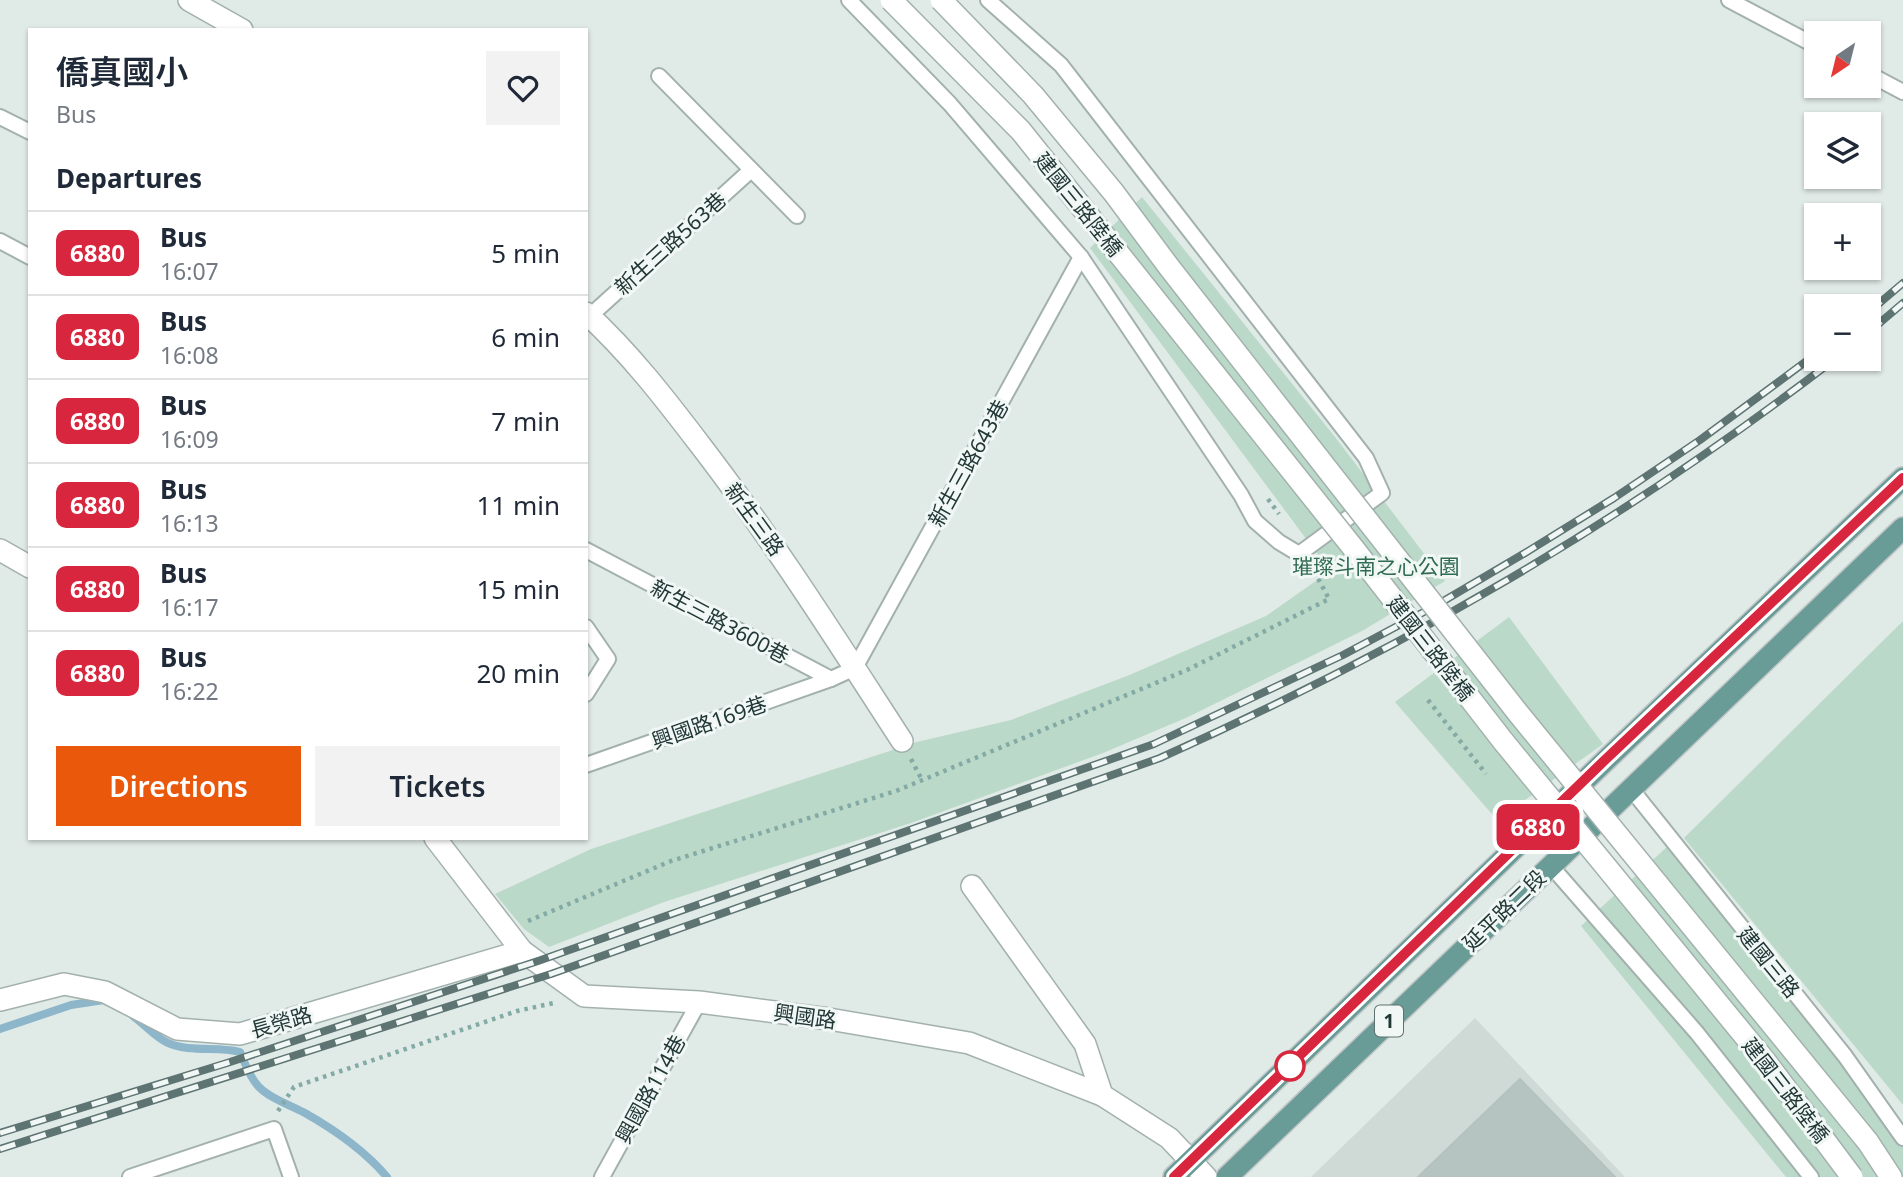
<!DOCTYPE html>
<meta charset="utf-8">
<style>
:root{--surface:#fff;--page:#f2f2f3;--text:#1f2937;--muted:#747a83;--line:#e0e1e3;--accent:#ea580c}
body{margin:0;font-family:"Noto Sans","Noto Sans TC",sans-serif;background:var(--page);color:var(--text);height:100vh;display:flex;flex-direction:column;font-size:26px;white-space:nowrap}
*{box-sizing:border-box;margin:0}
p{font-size:23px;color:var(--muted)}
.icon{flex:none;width:38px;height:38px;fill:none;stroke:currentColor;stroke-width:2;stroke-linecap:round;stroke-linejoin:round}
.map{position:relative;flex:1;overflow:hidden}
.side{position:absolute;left:28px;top:28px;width:560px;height:812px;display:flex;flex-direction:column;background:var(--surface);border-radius:0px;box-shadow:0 2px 5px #0004}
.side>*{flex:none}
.badge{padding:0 14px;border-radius:10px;font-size:24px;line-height:46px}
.needle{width:46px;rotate:215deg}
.tools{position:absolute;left:1804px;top:21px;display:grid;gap:14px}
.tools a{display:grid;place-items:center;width:77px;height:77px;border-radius:0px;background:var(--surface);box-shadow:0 2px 5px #0004;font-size:35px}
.map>.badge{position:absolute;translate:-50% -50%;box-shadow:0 0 0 4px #fff}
h2{padding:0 28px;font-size:26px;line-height:63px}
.round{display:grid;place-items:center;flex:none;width:74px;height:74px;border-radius:0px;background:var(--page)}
.overview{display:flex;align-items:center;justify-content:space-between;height:119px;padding:0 28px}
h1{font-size:33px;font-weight:600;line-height:52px}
.button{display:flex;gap:14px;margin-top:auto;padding:14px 28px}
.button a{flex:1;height:80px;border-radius:0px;background:var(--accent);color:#fff;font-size:28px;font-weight:600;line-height:80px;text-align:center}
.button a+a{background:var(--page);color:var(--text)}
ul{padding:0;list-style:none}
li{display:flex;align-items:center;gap:21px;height:84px;padding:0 28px;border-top:2px solid var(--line)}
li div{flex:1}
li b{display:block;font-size:26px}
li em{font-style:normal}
li .badge{min-width:77px;font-weight:700;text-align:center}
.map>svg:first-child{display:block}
.built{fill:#cfd9d6}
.green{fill:#bbd9c8}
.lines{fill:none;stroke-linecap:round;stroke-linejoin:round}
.stream{stroke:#8db6ca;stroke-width:8}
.building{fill:#b6c4c1;stroke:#b3c2bf;stroke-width:2}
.service-casing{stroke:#a3b1ae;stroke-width:18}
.minor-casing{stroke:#a3b1ae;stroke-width:24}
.tertiary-casing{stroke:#a3b1ae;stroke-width:24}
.primary-casing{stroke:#c1c7c7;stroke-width:24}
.path{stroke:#83aaa5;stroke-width:4.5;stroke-dasharray:3.5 5;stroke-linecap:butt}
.service{stroke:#fff;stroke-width:14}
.minor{stroke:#fff;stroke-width:21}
.tertiary{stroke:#fff;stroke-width:21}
.primary{stroke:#699b97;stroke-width:21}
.rail-casing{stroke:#5d7472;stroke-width:8}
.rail{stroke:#f0f7f5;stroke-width:5;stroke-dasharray:16;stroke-linecap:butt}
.tertiary-bridge-casing{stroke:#a3b1ae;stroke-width:24;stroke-linecap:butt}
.tertiary-bridge{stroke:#fff;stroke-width:21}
.line-casing{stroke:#fff;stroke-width:16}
.line{stroke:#d7263d;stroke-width:10}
.stop-dot{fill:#fff;stroke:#d7263d;stroke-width:3.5}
.labels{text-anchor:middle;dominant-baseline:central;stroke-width:6;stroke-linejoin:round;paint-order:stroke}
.shield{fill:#f0f7f5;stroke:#60716f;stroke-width:2}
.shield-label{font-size:19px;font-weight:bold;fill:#223836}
.street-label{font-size:21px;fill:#223836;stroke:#f0f7f5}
.park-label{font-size:21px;fill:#306b52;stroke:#f0f7f5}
</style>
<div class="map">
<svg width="1903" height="1177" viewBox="0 0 1903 1177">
<rect width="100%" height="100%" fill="#e0eae7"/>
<path class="built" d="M1475 1018 1625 1177H1311Z"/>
<g class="green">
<path d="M1142 197 1335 437 1445 581 1362 631 1188 717 1103 753 911 823 664 902 549 947 524 929 495 894 591 849 917 742 1011 720 1127 676 1266 616 1330 571 1090 248Z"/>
<path d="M1509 617 1603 744 1497 820 1395 702Z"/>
<path d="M1903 621V1105L1684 838Z"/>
<path d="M1669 845 1903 1129V1177H1786L1581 926Z"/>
</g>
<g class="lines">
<g class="stream">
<path d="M133 1016C144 1024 156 1038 168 1043 191 1053 217 1046 240 1052 245 1063 249 1076 258 1086 269 1098 290 1105 305 1113 335 1130 365 1151 387 1177"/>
<path d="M0 1029 71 1005 104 1000"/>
</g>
</g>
<path class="building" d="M1520 1079 1615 1177H1418Z"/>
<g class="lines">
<g class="service-casing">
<g id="service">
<path d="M849 0 950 104 1081 257 1241 495 1255 521 1279 542 1299 554 1382 493 1366 458 1061 65 988 0"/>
<path d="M1729 0 1816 46"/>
<path d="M1869 74 1903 92"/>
<path d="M659 76 797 216"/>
<path d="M0 117 30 132"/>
<path d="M0 241 30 257"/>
<path d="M590 316 751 170"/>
<path d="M586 550 831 679 855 668 1081 257"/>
<path d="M586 627 608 659 586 694"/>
<path d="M586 765 831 679"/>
<path d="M1632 790 1845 1056 1903 1138"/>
<path d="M1551 866 1697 1033 1811 1177"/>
<path d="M130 1177 274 1129 291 1177"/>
<path d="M602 1177 699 1002"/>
</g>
</g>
<g class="minor-casing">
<g id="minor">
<path d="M189 0 242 30"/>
<path d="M586 313C629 352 666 400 701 446 774 541 837 641 902 741"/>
<path d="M0 550 30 567"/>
<path d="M435 838 522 951 584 996 699 1002 829 1019 969 1043 1102 1095 1169 1138 1206 1177"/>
<path d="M972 886 1085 1044 1102 1095"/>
<path d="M0 1000 64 984 105 992 177 1029 240 1034 522 951"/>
</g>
</g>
<g class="tertiary-casing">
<path id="tertiary" d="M1868 1142 1891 1177"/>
</g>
<g class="primary-casing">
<g id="primary">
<path d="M1174 1177 1607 759 1903 478"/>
<path d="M1227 1177 1903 528"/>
</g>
</g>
<g class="path">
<path d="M1268 499 1279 514"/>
<path d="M1428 700 1486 774"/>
<path d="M911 759 922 780"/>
<path d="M528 921 671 861 896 791 1187 670 1329 599 1312 567"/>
<path d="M278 1111 294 1087 517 1011 554 1003"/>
</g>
<use href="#service" class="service"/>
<use href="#minor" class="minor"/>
<use href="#tertiary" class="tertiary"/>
<use href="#primary" class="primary"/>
<g class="rail-casing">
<g id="rail">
<path d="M1869 312 1903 283"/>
<path d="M1869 332 1903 303"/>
<path d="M0 1133 227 1063 538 961 1154 744 1343 655 1435 606 1525 553 1614 498 1700 440 1816 354"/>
<path d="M0 1149 551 974 1160 758C1404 649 1623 522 1835 359"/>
</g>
</g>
<use href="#rail" class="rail"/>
<g class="tertiary-bridge-casing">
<g id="tertiary-bridge">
<path d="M891 0 1021 131 1354 549 1503 741 1766 1062 1852 1177"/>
<path d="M941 0 1033 95 1114 193 1169 267 1518 713 1868 1142"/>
</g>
</g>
<use href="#tertiary-bridge" class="tertiary-bridge"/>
</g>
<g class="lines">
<g class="line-casing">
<path id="line" d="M1174 1177 1606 759 1903 478"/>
</g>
<use href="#line" class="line"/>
</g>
<circle class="stop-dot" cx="1290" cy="1066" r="14"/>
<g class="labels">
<rect class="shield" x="1375" y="1005.5" width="28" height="31" rx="5"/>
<g class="shield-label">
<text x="1389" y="1021">1</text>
</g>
<g class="street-label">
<text transform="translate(1079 204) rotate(51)">建國三路陸橋</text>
<text transform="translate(670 243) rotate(-42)">新生三路563巷</text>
<text transform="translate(968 463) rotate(-61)">新生三路643巷</text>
<text transform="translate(755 519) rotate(54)">新生三路</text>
<text transform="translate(720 621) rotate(28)">新生三路3600巷</text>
<text transform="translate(1431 648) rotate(52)">建國三路陸橋</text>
<text transform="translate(709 722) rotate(-19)">興國路169巷</text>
<text transform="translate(1504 910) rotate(-44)">延平路二段</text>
<text transform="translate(1769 962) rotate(51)">建國三路</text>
<text transform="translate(805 1016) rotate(8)">興國路</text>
<text transform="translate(281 1022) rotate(-16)">長榮路</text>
<text transform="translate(650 1089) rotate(-61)">興國路114巷</text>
<text transform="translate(1786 1090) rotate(52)">建國三路陸橋</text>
</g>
<g class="park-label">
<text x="1376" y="566">璀璨斗南之心公園</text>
</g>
</g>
</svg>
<div class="tools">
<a><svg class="needle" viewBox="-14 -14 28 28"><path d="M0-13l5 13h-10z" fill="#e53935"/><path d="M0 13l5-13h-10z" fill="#747a83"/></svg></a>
<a><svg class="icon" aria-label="layers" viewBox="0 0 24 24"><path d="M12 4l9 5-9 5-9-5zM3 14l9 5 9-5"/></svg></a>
<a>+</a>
<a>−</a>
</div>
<b class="badge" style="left:1538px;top:827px;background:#d7263d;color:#fff">6880</b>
<section class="side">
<div class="overview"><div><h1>僑真國小</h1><p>Bus</p></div><a class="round"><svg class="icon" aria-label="heart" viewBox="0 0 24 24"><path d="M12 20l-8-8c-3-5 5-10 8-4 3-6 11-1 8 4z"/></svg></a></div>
<h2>Departures</h2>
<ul>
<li><span class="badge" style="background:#d7263d;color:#fff">6880</span><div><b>Bus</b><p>16:07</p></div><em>5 min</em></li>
<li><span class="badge" style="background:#d7263d;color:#fff">6880</span><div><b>Bus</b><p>16:08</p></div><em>6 min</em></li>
<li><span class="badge" style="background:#d7263d;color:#fff">6880</span><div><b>Bus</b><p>16:09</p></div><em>7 min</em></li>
<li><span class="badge" style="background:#d7263d;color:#fff">6880</span><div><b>Bus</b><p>16:13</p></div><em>11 min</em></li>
<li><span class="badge" style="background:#d7263d;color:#fff">6880</span><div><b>Bus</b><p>16:17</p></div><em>15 min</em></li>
<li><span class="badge" style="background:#d7263d;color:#fff">6880</span><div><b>Bus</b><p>16:22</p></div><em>20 min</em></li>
</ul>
<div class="button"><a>Directions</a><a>Tickets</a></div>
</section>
</div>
